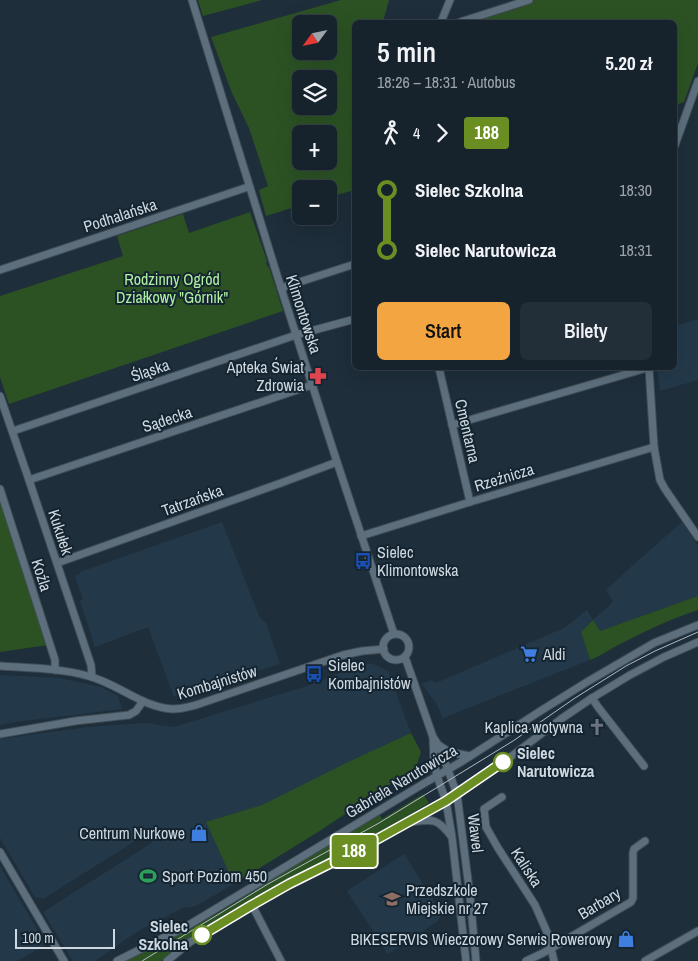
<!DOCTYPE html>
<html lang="pl">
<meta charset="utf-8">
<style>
:root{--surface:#16222c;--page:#232f38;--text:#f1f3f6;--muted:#9ea4a9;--line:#353f48;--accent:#f2a540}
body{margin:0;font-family:"Archivo Narrow",sans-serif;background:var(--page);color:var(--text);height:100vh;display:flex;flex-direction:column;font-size:19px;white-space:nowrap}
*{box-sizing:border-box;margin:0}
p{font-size:16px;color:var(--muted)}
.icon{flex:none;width:28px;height:28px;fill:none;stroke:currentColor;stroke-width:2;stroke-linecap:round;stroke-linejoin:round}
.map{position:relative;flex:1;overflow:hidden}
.drawer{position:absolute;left:352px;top:20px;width:325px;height:350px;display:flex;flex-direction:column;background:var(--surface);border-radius:8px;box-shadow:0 5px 20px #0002,0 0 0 1px var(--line)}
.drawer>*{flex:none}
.badge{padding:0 10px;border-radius:4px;font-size:18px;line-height:32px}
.needle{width:32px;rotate:237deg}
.fabs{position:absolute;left:292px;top:15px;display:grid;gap:10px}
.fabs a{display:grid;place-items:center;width:45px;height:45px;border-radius:8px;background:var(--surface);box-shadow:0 5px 20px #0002,0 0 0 1px var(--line);font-size:25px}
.scale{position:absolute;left:15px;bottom:12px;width:100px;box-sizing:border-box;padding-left:5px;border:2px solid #ced8e0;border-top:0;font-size:14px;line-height:18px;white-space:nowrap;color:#ced8e0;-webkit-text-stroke:4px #142430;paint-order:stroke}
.map>.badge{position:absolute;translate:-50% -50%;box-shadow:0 0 0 2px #fff}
.legs{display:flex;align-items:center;gap:8px;height:55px;padding:0 25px;font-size:16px}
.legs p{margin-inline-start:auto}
.head{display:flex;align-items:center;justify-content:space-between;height:85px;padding:0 25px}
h1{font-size:28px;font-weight:600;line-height:38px}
.cta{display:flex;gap:10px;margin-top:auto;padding:10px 25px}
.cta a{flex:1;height:58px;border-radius:8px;background:var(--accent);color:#111;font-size:20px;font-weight:600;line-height:58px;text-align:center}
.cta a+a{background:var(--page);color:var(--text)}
ul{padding:0 25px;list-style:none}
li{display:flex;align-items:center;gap:18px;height:60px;font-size:19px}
li i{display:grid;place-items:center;width:8px;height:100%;margin:0 6px;background:currentColor}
li i::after{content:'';width:12px;height:12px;margin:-6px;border:4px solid;border-radius:50%;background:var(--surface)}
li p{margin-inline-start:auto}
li:first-child i{background:linear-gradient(#0000 50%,currentColor 0)}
li:last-child i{background:linear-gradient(currentColor 50%,#0000 0)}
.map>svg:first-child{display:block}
.built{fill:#23394a}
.green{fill:#2c5224;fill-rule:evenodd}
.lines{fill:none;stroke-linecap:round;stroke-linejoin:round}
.minor-casing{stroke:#3f4c56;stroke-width:9}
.minor{stroke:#5d6f7d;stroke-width:7}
.tram{stroke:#afbac2;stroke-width:1}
.line-1-casing{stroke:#fff;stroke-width:11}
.line-1{stroke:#6b8e23;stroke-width:8}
.stop-1-dot{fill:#fff;stroke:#6b8e23;stroke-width:2.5}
.labels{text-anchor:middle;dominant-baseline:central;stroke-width:4;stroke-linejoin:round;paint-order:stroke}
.street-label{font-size:16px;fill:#ced8e0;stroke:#142430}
.park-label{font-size:16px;fill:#aef0a0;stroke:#142430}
.poi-label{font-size:16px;fill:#ced8e0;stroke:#142430;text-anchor:start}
.stop-label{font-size:16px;font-weight:bold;fill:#ced8e0;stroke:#142430;text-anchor:start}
</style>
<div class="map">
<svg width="698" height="961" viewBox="0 0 698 961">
<rect width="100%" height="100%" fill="#1e2e3a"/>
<g class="built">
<path d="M698 319V380L660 391 657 368H675V326Z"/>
<path d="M222 522 260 618 266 623 280 664 174 697 148 627 95 647 80 601 83 599 75 576 80 574V572Z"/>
<path d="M682 522 698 546V596L600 631 593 620 581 632 590 660 443 718 437 705 422 684 431 680 436 683 564 628 587 610 593 620 613 602 606 590 632 566Z"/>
<path d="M371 663 388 671 411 733 350 761 262 805 206 822 234 884 196 906 182 908 135 933 95 961H73L43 912 153 842 148 833 43 899 35 897 0 838V739L88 727 146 723 174 727 307 686 345 671Z"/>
<path d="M0 675 59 678 101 687 118 696 122 709 16 722 0 725Z"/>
<path d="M404 854 442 914 438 921 388 954 347 891Z"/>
<path d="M0 866 46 945 17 961H0Z"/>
</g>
<g class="green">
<path d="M198 0H262L203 16Z"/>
<path d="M341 0H389L383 22H355V190L329 197V189H301V205L266 216 259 190 268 186 249 128 232 93 211 37ZM301 24H329V51H301ZM301 79H329V106H301ZM301 134H329V161H301Z"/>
<path d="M535 0H698V63L684 102 675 105V22H472L522 7 526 3Z"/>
<path d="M250 212 267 261 266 262 267 266 269 267 283 311 9 404 0 377V296L123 256 117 236 183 214 189 233Z"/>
<path d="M0 501 48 645 0 652Z"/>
<path d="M698 596V610C670 619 644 632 618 645 609 650 600 656 590 660L581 632 593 620 600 631Z"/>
<path d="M411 733 421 752 416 767 318 832 234 884 206 822 262 805 350 761Z"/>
<path d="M423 794 429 803 362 843 255 898 195 934 161 961H124L184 932 218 913 379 814 382 819Z"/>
</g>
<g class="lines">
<g class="minor-casing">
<g id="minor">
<path d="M192 0 281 288 337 462 394 634"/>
<path d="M441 22 450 0"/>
<path d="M460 22 529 0"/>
<path d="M675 145 698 81"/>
<path d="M0 270 248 187"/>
<path d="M281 288 355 264"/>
<path d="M439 368 470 502"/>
<path d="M649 368 654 447 660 480 665 489 698 537"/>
<path d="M0 396 29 480 91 665 92 677"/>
<path d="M452 425 647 368"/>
<path d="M13 431 296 335 355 319"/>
<path d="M29 480 312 385"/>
<path d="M0 489 55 660V670"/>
<path d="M361 536 470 502 654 447"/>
<path d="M57 563 281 483 337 462"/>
<circle cx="396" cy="647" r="13"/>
<path d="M405 657 433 737 434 762 437 776 446 801 452 837 466 961"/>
<path d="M0 666C29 668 60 668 88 676 117 683 143 708 173 709 181 709 188 707 196 705L343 655 362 651 384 649"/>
<path d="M592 698 598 707 644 766"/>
<path d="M0 734 75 721 129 715 136 711 143 701"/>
<path d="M433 737 439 746 457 794 470 896 476 961"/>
<path d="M440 746 449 752 470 756"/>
<path d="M502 797 484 809 486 827 498 848 535 905 550 939 551 948 554 961"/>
<path d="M411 822C433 819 437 818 451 836"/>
<path d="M0 852 64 961"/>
<path d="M252 905 281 961"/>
<path d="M117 961 187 926 423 784 461 762 542 710 587 682 654 643 698 625"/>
<path d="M167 961 190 942 252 905 289 884 365 846 446 801 505 761 561 719 592 698 630 675 664 657 698 642"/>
<path d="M526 961 543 953 631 902 633 898V853L634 849 645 841"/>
<path d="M645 961 698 931"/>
</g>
</g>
<use href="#minor" class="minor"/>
<path class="tram" d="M142 961 268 884 379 823 513 741 575 698 626 666 655 651 698 632"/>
</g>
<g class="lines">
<g class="line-1-casing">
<path id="line-1" d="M202 935 252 905 289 884 365 846 446 801 503 762"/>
</g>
<use href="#line-1" class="line-1"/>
</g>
<defs>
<g id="pharmacy-bare" transform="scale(1.35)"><path d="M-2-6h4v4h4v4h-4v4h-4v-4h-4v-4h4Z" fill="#e0444e" stroke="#142430" stroke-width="2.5" paint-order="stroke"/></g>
<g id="bus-bare" transform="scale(1.35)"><path d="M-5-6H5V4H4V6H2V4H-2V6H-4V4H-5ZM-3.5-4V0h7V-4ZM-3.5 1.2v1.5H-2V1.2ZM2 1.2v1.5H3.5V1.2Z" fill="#1a4fb4" stroke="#142430" stroke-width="2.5" paint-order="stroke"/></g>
<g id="supermarket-bare" transform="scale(1.35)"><path d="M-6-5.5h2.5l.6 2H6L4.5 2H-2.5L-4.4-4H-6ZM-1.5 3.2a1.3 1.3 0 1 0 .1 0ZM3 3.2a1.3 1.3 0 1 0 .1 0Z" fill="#3f7fe0" stroke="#142430" stroke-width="2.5" paint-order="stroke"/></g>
<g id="church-bare" transform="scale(1.35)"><path d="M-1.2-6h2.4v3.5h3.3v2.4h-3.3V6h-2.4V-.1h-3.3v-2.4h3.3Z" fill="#6b7280" stroke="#142430" stroke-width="2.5" paint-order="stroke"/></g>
<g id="shop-bare" transform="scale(1.35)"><path d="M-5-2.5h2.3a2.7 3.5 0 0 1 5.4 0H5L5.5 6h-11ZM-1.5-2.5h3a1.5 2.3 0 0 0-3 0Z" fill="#3f7fe0" stroke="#142430" stroke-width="2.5" paint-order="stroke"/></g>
<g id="stadium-bare" transform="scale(1.35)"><path d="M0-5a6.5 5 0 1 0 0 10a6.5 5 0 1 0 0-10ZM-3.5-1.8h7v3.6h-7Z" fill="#2e9e5b" stroke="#142430" stroke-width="2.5" paint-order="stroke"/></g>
<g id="school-bare" transform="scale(1.35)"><path d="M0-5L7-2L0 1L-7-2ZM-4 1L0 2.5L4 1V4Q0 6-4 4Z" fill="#8d6e63" stroke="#142430" stroke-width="2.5" paint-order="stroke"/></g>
</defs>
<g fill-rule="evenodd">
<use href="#pharmacy-bare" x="318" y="376"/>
<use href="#bus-bare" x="363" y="561"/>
<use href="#supermarket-bare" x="529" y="654"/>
<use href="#bus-bare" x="314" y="674"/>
<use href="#church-bare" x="597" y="727"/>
<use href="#shop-bare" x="199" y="833"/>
<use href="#stadium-bare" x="148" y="876"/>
<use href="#school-bare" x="392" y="899"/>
<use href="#shop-bare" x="626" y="939"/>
</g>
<g class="stop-1-dot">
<circle cx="503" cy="762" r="9"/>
<circle cx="202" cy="935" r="9"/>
</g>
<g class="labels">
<g class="street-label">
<text transform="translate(120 215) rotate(-18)">Podhalańska</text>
<text transform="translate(304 314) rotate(72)">Klimontowska</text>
<text transform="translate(150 370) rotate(-19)">Śląska</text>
<text transform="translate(167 419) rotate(-18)">Sądecka</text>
<text transform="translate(468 431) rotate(77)">Cmentarna</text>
<text transform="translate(504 477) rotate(-17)">Rzeźnicza</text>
<text transform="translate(192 500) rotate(-20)">Tatrzańska</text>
<text transform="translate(61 532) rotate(72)">Kukułek</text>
<text transform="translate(42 575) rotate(72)">Koźla</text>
<text transform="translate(217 682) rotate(-17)">Kombajnistów</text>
<text transform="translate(401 781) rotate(-31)">Gabriela Narutowicza</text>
<text transform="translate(476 833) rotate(83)">Wawel</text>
<text transform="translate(527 867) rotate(57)">Kaliska</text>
<text transform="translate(599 903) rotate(-31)">Barbary</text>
</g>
<g class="park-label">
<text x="172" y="279">Rodzinny Ogród<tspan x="172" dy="18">Działkowy "Górnik"</tspan></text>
</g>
<g class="poi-label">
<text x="304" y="367" text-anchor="end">Apteka Świat<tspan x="304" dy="18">Zdrowia</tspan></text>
<text x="377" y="552">Sielec<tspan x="377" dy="18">Klimontowska</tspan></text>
<text x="543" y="654">Aldi</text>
<text x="328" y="665">Sielec<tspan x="328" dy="18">Kombajnistów</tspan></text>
<text x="583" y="727" text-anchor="end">Kaplica wotywna</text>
<text x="185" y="833" text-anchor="end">Centrum Nurkowe</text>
<text x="162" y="876">Sport Poziom 450</text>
<text x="406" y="890">Przedszkole<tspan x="406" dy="18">Miejskie nr 27</tspan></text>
<text x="612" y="939" text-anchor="end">BIKESERVIS Wieczorowy Serwis Rowerowy</text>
</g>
<g class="stop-label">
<text x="517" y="753">Sielec<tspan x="517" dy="18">Narutowicza</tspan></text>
<text x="188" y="926" text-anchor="end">Sielec<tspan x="188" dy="18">Szkolna</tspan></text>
</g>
</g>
</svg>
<div class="fabs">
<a><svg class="needle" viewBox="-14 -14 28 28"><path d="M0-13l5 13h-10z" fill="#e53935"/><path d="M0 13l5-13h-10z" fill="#9ea4a9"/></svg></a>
<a><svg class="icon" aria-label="layers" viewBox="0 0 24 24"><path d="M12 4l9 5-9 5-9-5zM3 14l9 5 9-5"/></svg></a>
<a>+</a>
<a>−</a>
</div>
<div class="scale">100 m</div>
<b class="badge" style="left:354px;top:851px;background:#6b8e23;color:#fff">188</b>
<section class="drawer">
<div class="head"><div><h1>5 min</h1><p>18:26 – 18:31 · Autobus</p></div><b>5.20 zł</b></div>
<div class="legs"><svg class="icon" aria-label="walk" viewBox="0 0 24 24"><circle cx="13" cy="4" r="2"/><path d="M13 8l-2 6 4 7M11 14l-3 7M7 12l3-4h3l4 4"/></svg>4<svg class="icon" aria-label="forward" viewBox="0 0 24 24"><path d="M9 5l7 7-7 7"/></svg><b class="badge" style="background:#6b8e23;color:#fff">188</b></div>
<ul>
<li><i style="color:#6b8e23"></i><b>Sielec Szkolna</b><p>18:30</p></li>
<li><i style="color:#6b8e23"></i><b>Sielec Narutowicza</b><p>18:31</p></li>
</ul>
<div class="cta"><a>Start</a><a>Bilety</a></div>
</section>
</div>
